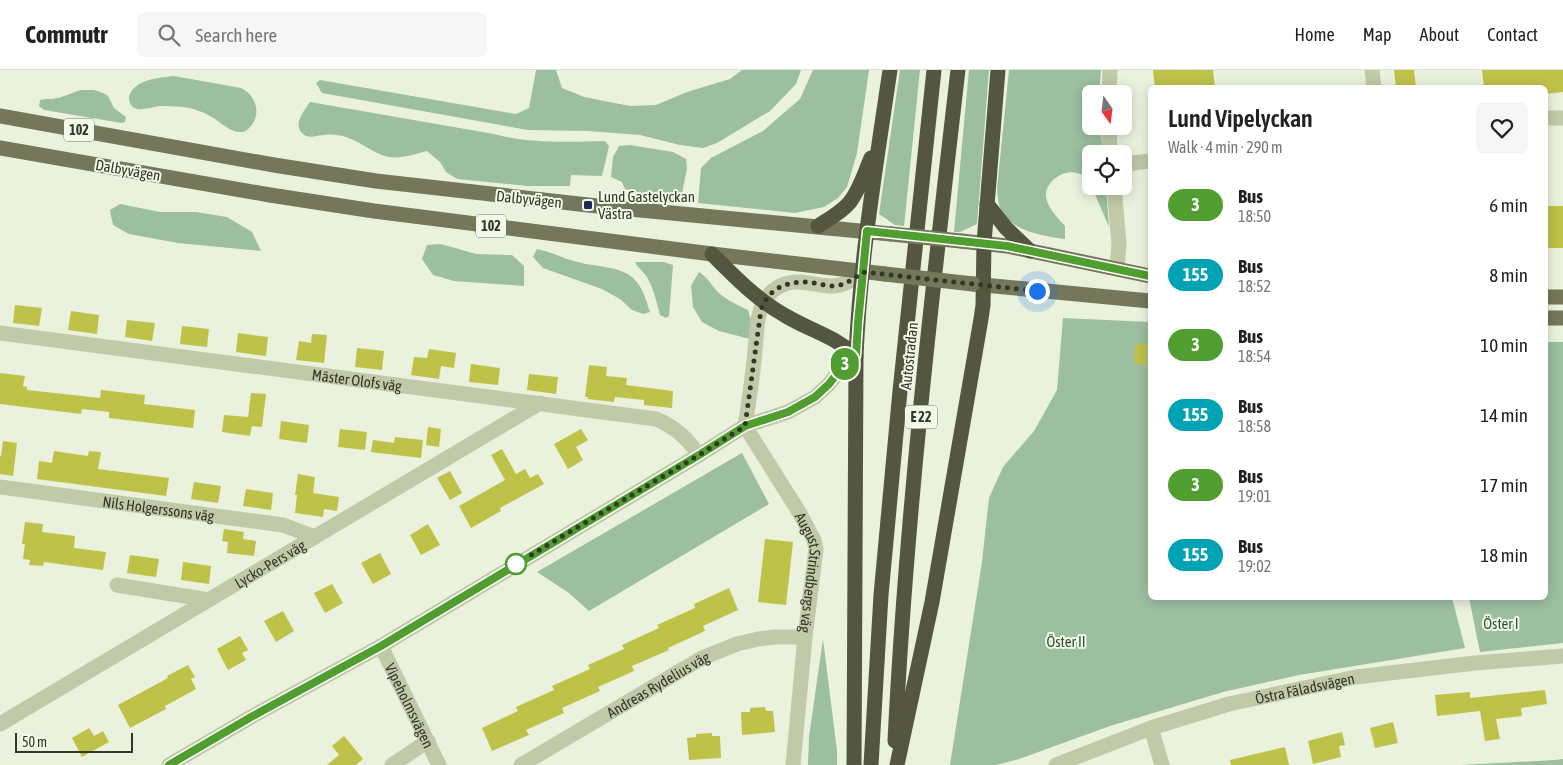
<!DOCTYPE html>
<meta charset="utf-8">
<style>
:root{--surface:#fff;--page:#f6f6f6;--text:#222;--muted:#767676;--line:#e0e0e0}
body{margin:0;font-family:"Asap Condensed",sans-serif;background:var(--page);color:var(--text);height:100vh;display:flex;flex-direction:column;font-size:19px;white-space:nowrap}
*{box-sizing:border-box;margin:0}
p{font-size:16px;color:var(--muted)}
.icon{flex:none;width:28px;height:28px;fill:none;stroke:currentColor;stroke-width:2;stroke-linecap:round;stroke-linejoin:round}
.map{position:relative;flex:1;overflow:hidden}
.side{position:absolute;left:1148px;top:15px;width:400px;height:515px;display:flex;flex-direction:column;background:var(--surface);border-radius:8px;box-shadow:0 2px 12px #0003}
.side>*{flex:none}
.badge{padding:0 10px;border-radius:16px;font-size:18px;line-height:32px}
.needle{width:32px;rotate:166deg}
.controls{position:absolute;left:1082px;top:15px;display:grid;gap:10px}
.controls a{display:grid;place-items:center;width:50px;height:50px;border-radius:8px;background:var(--surface);box-shadow:0 2px 12px #0003;font-size:25px}
.scale{position:absolute;left:15px;bottom:12px;width:118px;box-sizing:border-box;padding-left:5px;border:2px solid #343628;border-top:0;font-size:14px;line-height:18px;white-space:nowrap;color:#343628;-webkit-text-stroke:4px #f3f9e8;paint-order:stroke}
.you{position:absolute;width:25px;height:25px;margin:-12px;border:4px solid #fff;border-radius:50%;background:#1a73e8;box-shadow:0 0 0 8px #1a73e833}
.map>.badge{position:absolute;translate:-50% -50%;box-shadow:0 0 0 2px #fff}
.round{display:grid;place-items:center;flex:none;width:52px;height:52px;border-radius:8px;background:var(--page)}
.head{display:flex;align-items:center;justify-content:space-between;height:85px;padding:0 20px}
h1{font-size:24px;font-weight:600;line-height:38px}
ul{padding:0;list-style:none}
li{display:flex;align-items:center;gap:15px;height:70px;padding:0 20px}
li div{flex:1}
li b{display:block;font-size:19px}
li em{font-style:normal}
li .badge{min-width:55px;font-weight:700;text-align:center}
header{display:flex;align-items:center;gap:30px;box-sizing:border-box;height:70px;padding:0 25px;background:var(--surface);border-bottom:1px solid var(--line)}
header strong{font-size:24px}
nav{display:flex;gap:28px;margin-inline-start:auto;font-size:18px}
.search{width:350px;height:45px;background:var(--page);display:flex;align-items:center;gap:12px;box-sizing:border-box;padding:0 18px;border-radius:8px;color:var(--muted);font-size:19px}
.map>svg:first-child{display:block}
.green{fill:#9cbfa0}
.building{fill:#bfc249}
.lines{fill:none;stroke-linecap:round;stroke-linejoin:round}
.minor{stroke:#c1c9a8;stroke-width:15}
.major{stroke:#747759;stroke-width:15}
.highway{stroke:#54563f;stroke-width:15}
.major-bridge{stroke:#747759;stroke-width:15}
.line-casing{stroke:#fff;stroke-width:11}
.line{stroke:#509e2f;stroke-width:8}
.walk{stroke:#343628;stroke-width:5;stroke-dasharray:0 9}
.poi-dot{fill:#1f2756;stroke:#f3f9e8;stroke-width:2}
.stop-dot{fill:#fff;stroke:#509e2f;stroke-width:2.5}
.labels{text-anchor:middle;dominant-baseline:central;stroke-width:4;stroke-linejoin:round;paint-order:stroke}
.shield{fill:#f3f9e8;stroke:#6d7062;stroke-width:1}
.shield-label{font-size:14px;font-weight:bold;fill:#343628}
.street-label{font-size:15px;fill:#343628;stroke:#f3f9e8}
.poi-label{font-size:15px;fill:#343628;stroke:#f3f9e8;text-anchor:start}
.park-label{font-size:15px;fill:#2d5332;stroke:#f3f9e8}
</style>
<header>
<strong>Commutr</strong>
<div class="search"><svg class="icon" aria-label="search" viewBox="0 0 24 24"><circle cx="10" cy="10" r="6"/><path d="M15 15l6 6"/></svg>Search here</div>
<nav><a>Home</a><a>Map</a><a>About</a><a>Contact</a></nav>
</header>
<div class="map">
<svg width="1563" height="695" viewBox="0 0 1563 695">
<rect width="100%" height="100%" fill="#eaf1dc"/>
<g class="green">
<path d="M536 0H556L562 18 584 27 630 36 656 35 687 22 730 9 742 0H801L796 14 770 41 717 73 703 78 680 75 640 65 588 61 528 60 322 23 316 13 320 10 516 44 529 38Z"/>
<path d="M813 0H869L857 83 847 117 838 128 824 137 795 143 698 133 701 98 711 88 763 61 800 29Z"/>
<path d="M900 0H920L904 156 895 155 879 144Z"/>
<path d="M969 0H989L977 154 960 162H954Z"/>
<path d="M1009 0H1101L1099 24H1091V56H1100L1103 84H1091V116H1106L1109 157 1088 108C1084 106 1080 103 1077 103 1063 99 1045 112 1046 126 1047 138 1058 148 1065 156V169C1045 166 1017 162 1004 145 998 138 998 128 997 119Z"/>
<path d="M174 6 241 18C255 25 262 42 251 56 249 58 246 62 242 62 232 63 222 54 215 49 206 43 194 38 183 37 175 36 167 36 160 36 153 37 144 40 137 39 131 37 129 33 129 27 134 9 158 8 174 6Z"/>
<path d="M81 20H94L103 23 108 26 114 38 126 47 125 52 122 53 44 40 39 36 40 30C45 28 51 30 57 28 65 27 72 22 81 20Z"/>
<path d="M310 32 494 64C529 74 569 72 605 71L609 76 602 106 571 105 570 116H528L457 109 446 102 440 92 427 81C415 84 401 89 389 87 373 84 359 70 343 66 337 65 330 64 324 65 317 65 308 70 302 63 293 54 304 41 310 32Z"/>
<path d="M630 75 673 82 686 89 687 98 681 129H669L625 119 622 112 611 107 613 87 619 76Z"/>
<path d="M120 134 160 142H196L227 147 252 162 261 181 178 173 129 164 113 155 110 140Z"/>
<path d="M441 174 476 184 512 185 524 196V216L454 211 433 205 422 189 427 175Z"/>
<path d="M537 179C552 182 564 189 578 192 594 197 621 196 633 208 643 217 646 231 650 242L643 244 632 240 620 229 602 219 543 198 533 187Z"/>
<path d="M635 192H664L673 195 669 246 666 248 660 245C657 233 654 220 648 209 645 202 638 199 635 192Z"/>
<path d="M699 202C707 207 710 213 716 220 724 229 737 235 748 240L751 250 750 269 719 261 702 252 693 237 691 216Z"/>
<path d="M1063 248 1150 252V528H1452L1465 578 1299 605 1223 622 1110 656 1019 689 996 695H950L982 492 989 428 1003 397 1034 361 1057 320Z"/>
<path d="M1545 272H1563V573L1480 582 1469 528H1545Z"/>
<path d="M742 383 769 434 589 541 569 523 537 502Z"/>
<path d="M823 569 837 681V695H808L809 667Z"/>
<path d="M1563 689V695H1461L1555 690Z"/>
</g>
<g class="building">
<path d="M1153 0H1213L1215 18H1155Z"/>
<path d="M1394 0H1414L1416 18H1396Z"/>
<path d="M1482 0H1563V22L1545 24V18H1484Z"/>
<rect x="1545" y="136" width="18" height="42"/>
<path d="M15 235 42 238 39 256 13 253Z"/>
<path d="M71 241 99 245 97 264 68 260Z"/>
<path d="M127 250 155 253 152 271 125 267Z"/>
<path d="M182 256 209 259 207 277 180 274Z"/>
<path d="M238 263 268 267 266 286 236 282Z"/>
<path d="M312 264 327 265 324 293 296 290 299 271 311 273Z"/>
<path d="M1135 274H1147L1146 295 1134 294Z"/>
<path d="M357 278 384 281 382 300 355 297Z"/>
<path d="M429 279 456 283 454 298 441 296 439 309 411 305 414 287 427 288Z"/>
<path d="M471 294 500 298 498 315 469 312Z"/>
<path d="M589 295 607 297 606 306 627 308 626 315 673 321 672 338 644 335V330L615 327 614 332 587 329 589 327H585Z"/>
<path d="M0 303 25 306 23 316 27 317V320L100 328 101 320 145 325 144 334 195 340 193 358 109 348V342L82 339 81 344 0 334Z"/>
<path d="M529 304 558 307 556 324 527 320Z"/>
<path d="M251 323 266 324 262 357 252 356 250 366 222 362 224 345 248 347Z"/>
<path d="M281 351 309 355 307 373 279 369Z"/>
<path d="M428 357 441 359 439 377 426 375Z"/>
<path d="M340 359 367 362 365 380 338 377Z"/>
<path d="M581 359 588 370 576 377 583 390 568 399 554 374Z"/>
<path d="M395 367 423 370 421 388 371 382 373 370 394 373Z"/>
<path d="M3 371 17 373 13 406 0 404V386H1Z"/>
<path d="M502 379 516 404 525 399 530 408 538 404 544 414 500 438 501 441 471 458 459 436 505 410 491 385Z"/>
<path d="M54 381 88 386 89 381 101 382 98 399 169 408 166 426 37 409 39 391 52 393Z"/>
<path d="M450 401 462 423 450 430 437 408Z"/>
<path d="M298 404 315 407 313 423 339 427 337 441 324 439 323 447 295 443 297 425H295Z"/>
<path d="M194 412 221 416 218 433 191 429Z"/>
<path d="M246 419 273 423 271 440 243 436Z"/>
<path d="M25 452 43 454 42 462 75 466 74 478 106 482 103 500 44 492 43 496 29 495 30 490 23 489 25 474H22Z"/>
<path d="M428 454 440 475 421 485 410 465Z"/>
<path d="M224 459 244 462 243 469 256 471 254 486 227 483 228 472 222 471Z"/>
<path d="M765 469 793 472 786 535 758 532Z"/>
<path d="M380 483 391 504 373 514 361 493Z"/>
<path d="M130 485 159 489 156 507 127 503Z"/>
<path d="M183 492 211 496 209 514 181 510Z"/>
<path d="M332 514 343 533 325 543 314 523Z"/>
<path d="M729 518 738 540 703 556 705 561 668 578 669 580 632 596 634 601 598 617 600 621 562 638 564 643 526 660 529 665 492 681 482 658 518 641 516 637 554 620 552 616 590 599 588 595 624 579 622 575 659 558 657 555 695 538 694 534Z"/>
<path d="M283 541 294 561 276 572 264 551Z"/>
<path d="M240 566 248 580 242 583 246 590 228 600 217 579Z"/>
<path d="M188 595 195 607 191 609 196 619 165 636 166 639 130 658 118 635 168 608 167 606Z"/>
<path d="M1545 620 1547 634 1521 638 1522 646 1496 649 1500 669 1485 671 1480 641 1437 646 1435 625 1470 622V628Z"/>
<path d="M765 637 766 641H773L775 662 742 665 741 642H750V638Z"/>
<path d="M1393 652 1398 673 1375 678 1370 658Z"/>
<path d="M89 658 94 666 103 661 109 672 82 687 72 668Z"/>
<path d="M1342 662 1345 675 1339 676 1341 687 1313 694 1308 671Z"/>
<path d="M712 663V666H720L721 688 689 690 687 668 696 667V664Z"/>
<path d="M344 666 363 689 356 695H327L339 685 332 676Z"/>
<path d="M1285 677 1289 695H1231L1230 690Z"/>
</g>
<g class="lines">
<g class="minor">
<path d="M1372 0 1374 18"/>
<path d="M1109 24 1110 0"/>
<path d="M1545 48H1563"/>
<path d="M1109 56 1110 84"/>
<path d="M1124 94 1150 91"/>
<path d="M1114 116 1119 174 1117 199"/>
<path id="s1" d="M0 263 656 349C675 357 687 368 699 385"/>
<path id="s2" d="M745 356 799 442 814 470 816 479 805 567 793 695"/>
<path d="M745 356C749 331 753 306 755 280 757 265 756 246 764 232 770 220 782 213 795 212 809 211 826 219 840 215 849 213 856 207 863 202"/>
<path id="s3" d="M0 417 283 455 315 467"/>
<path d="M117 515 209 530"/>
<path id="s4" d="M381 576 439 695"/>
<path id="s5" d="M0 654 540 333"/>
<path d="M1151 658 1162 695"/>
<path d="M169 695 251 647 381 576 699 385 745 356 788 342 815 327 829 314 843 296 856 286"/>
<path d="M392 695 428 671"/>
<path id="s6" d="M521 695 702 588 737 574 758 569 775 567H805"/>
<path id="s7" d="M1056 695 1151 658 1229 634 1304 618 1356 607 1475 593 1563 586"/>
</g>
<g class="major">
<path d="M0 46 274 95 376 111 588 135 891 164"/>
<path d="M0 78 270 125 374 141 712 184 885 204"/>
<path d="M961 171 1007 176 1150 206"/>
<path d="M973 214 1150 231"/>
<path d="M1545 227H1563"/>
<path d="M1545 248H1563"/>
</g>
<g class="highway">
<path d="M987 134 1006 158 1030 181"/>
<path d="M818 156C829 149 842 142 850 132 860 119 865 102 871 88"/>
<path d="M712 184C735 207 757 230 786 246 811 261 833 265 856 286"/>
<path d="M895 671C906 447 932 223 958 0"/>
<path d="M854 695 856 286C860 190 876 95 890 0"/>
<path d="M871 695 881 525 900 321 934 0"/>
<path d="M897 695 932 532 981 249 983 235 984 173 998 0"/>
</g>
<g class="major-bridge">
<path d="M891 164 961 171"/>
<path d="M885 204 973 214"/>
</g>
</g>
<g class="lines">
<g class="line-casing">
<path id="line" d="M169 695 251 647 381 576 699 385 745 356 788 342 815 327 829 314 843 296 856 286 858 253 867 161 1007 176 1150 206"/>
</g>
<use href="#line" class="line"/>
<path class="walk" d="M516 494 699 385 745 356 761 240C768 219 786 211 808 212 817 213 826 216 835 216 846 215 854 208 863 202L1037 221"/>
</g>
<rect class="poi-dot" x="583" y="130" width="10" height="10" rx="2.5"/>
<circle class="stop-dot" cx="516" cy="494" r="10"/>
<g class="labels">
<g class="shield">
<rect x="64" y="48.5" width="30" height="23" rx="4"/>
<rect x="476" y="144.5" width="30" height="23" rx="4"/>
<rect x="905" y="335.5" width="32" height="23" rx="4"/>
</g>
<g class="shield-label">
<text x="79" y="60">102</text>
<text x="491" y="156">102</text>
<text x="921" y="347">E 22</text>
</g>
<g class="street-label">
<text transform="translate(128 100) rotate(10)">Dalbyvägen</text>
<text transform="translate(529 129) rotate(6)">Dalbyvägen</text>
<text transform="translate(909 286) rotate(-84)">Autostradan</text>
<text stroke="none"><textPath href="#s1" startOffset="360">Mäster Olofs väg</textPath></text>
<text stroke="none"><textPath href="#s3" startOffset="160">Nils Holgerssons väg</textPath></text>
<text stroke="none"><textPath href="#s5" startOffset="314">Lycko-Pers väg</textPath></text>
<text stroke="none"><textPath href="#s2" startOffset="165">August Strindbergs väg</textPath></text>
<text stroke="none"><textPath href="#s6" startOffset="159">Andreas Rydelius väg</textPath></text>
<text stroke="none"><textPath href="#s7" startOffset="261">Östra Fäladsvägen</textPath></text>
<text stroke="none"><textPath href="#s4" startOffset="66">Vipeholmsvägen</textPath></text>
</g>
<g class="poi-label">
<text x="598" y="126">Lund Gastelyckan<tspan x="598" dy="17">Västra</tspan></text>
</g>
<g class="park-label">
<text x="1501" y="553">Öster I</text>
<text x="1066" y="571">Öster II</text>
</g>
</g>
</svg>
<div class="controls">
<a><svg class="needle" viewBox="-14 -14 28 28"><path d="M0-13l5 13h-10z" fill="#e53935"/><path d="M0 13l5-13h-10z" fill="#767676"/></svg></a>
<a><svg class="icon" aria-label="locate" viewBox="0 0 24 24"><circle cx="12" cy="12" r="6"/><path d="M12 2v4M12 18v4M2 12h4M18 12h4"/></svg></a>
</div>
<div class="scale">50 m</div>
<div class="you" style="left:1037px;top:221px"></div>
<b class="badge" style="left:845px;top:294px;background:#509e2f;color:#fff">3</b>
<section class="side">
<div class="head"><div><h1>Lund Vipelyckan</h1><p>Walk · 4 min · 290 m</p></div><a class="round"><svg class="icon" aria-label="heart" viewBox="0 0 24 24"><path d="M12 20l-8-8c-3-5 5-10 8-4 3-6 11-1 8 4z"/></svg></a></div>
<ul>
<li><span class="badge" style="background:#509e2f;color:#fff">3</span><div><b>Bus</b><p>18:50</p></div><em>6 min</em></li>
<li><span class="badge" style="background:#00a3b4;color:#fff">155</span><div><b>Bus</b><p>18:52</p></div><em>8 min</em></li>
<li><span class="badge" style="background:#509e2f;color:#fff">3</span><div><b>Bus</b><p>18:54</p></div><em>10 min</em></li>
<li><span class="badge" style="background:#00a3b4;color:#fff">155</span><div><b>Bus</b><p>18:58</p></div><em>14 min</em></li>
<li><span class="badge" style="background:#509e2f;color:#fff">3</span><div><b>Bus</b><p>19:01</p></div><em>17 min</em></li>
<li><span class="badge" style="background:#00a3b4;color:#fff">155</span><div><b>Bus</b><p>19:02</p></div><em>18 min</em></li>
</ul>
</section>
</div>
